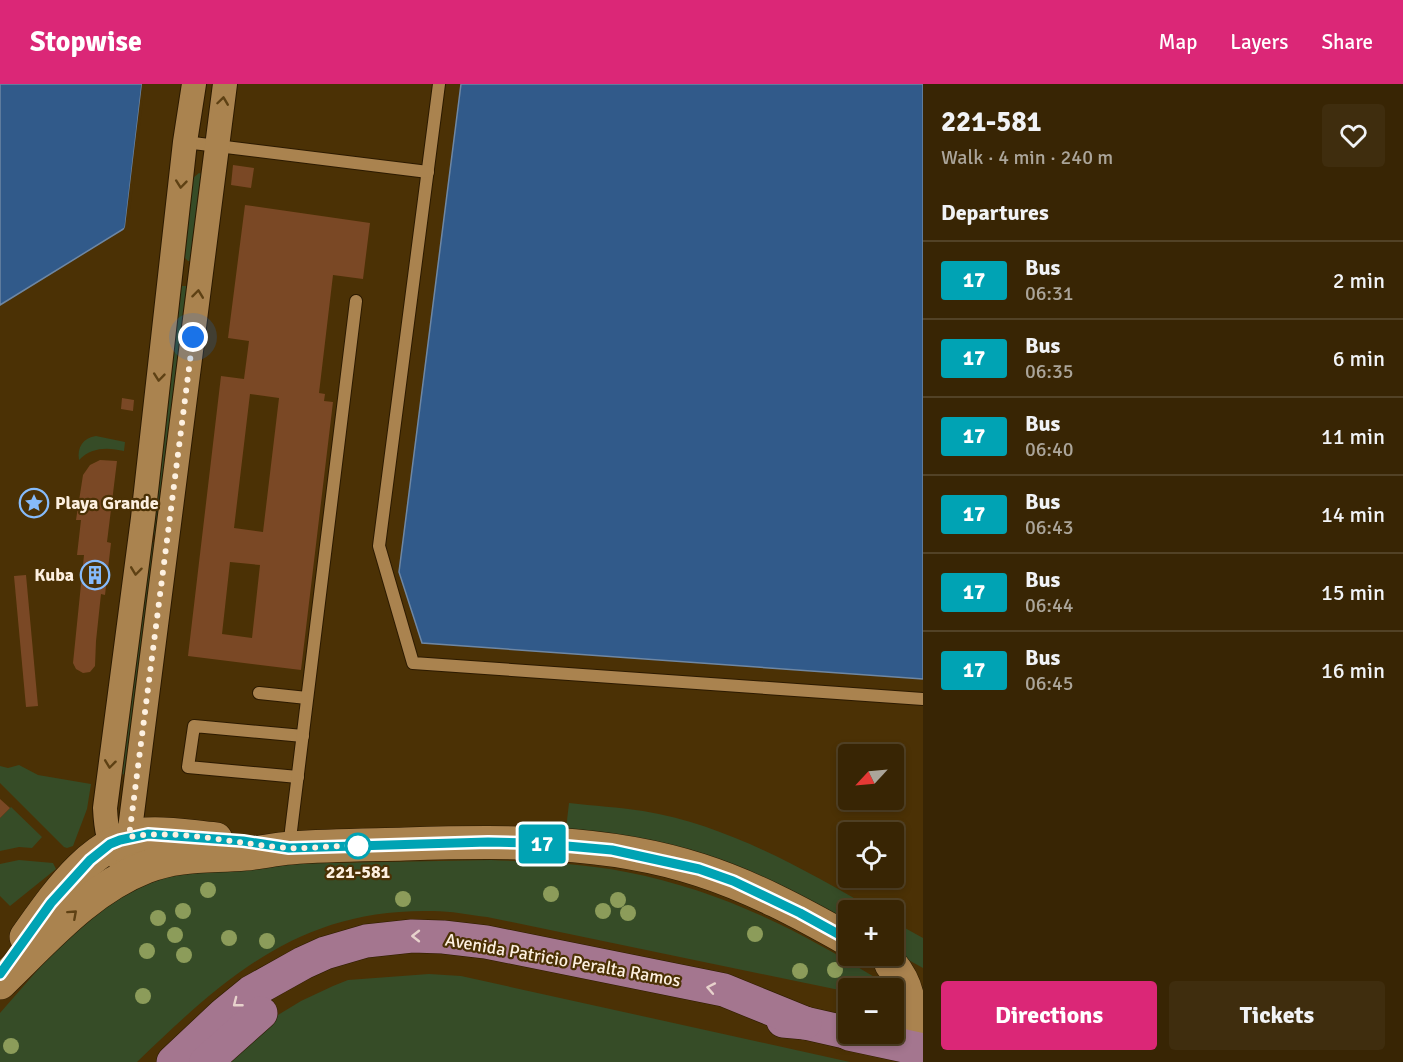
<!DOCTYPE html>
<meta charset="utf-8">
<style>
:root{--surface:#382504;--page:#3f2d0e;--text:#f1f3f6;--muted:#aba59a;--line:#524226;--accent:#db2777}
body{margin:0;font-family:Signika,sans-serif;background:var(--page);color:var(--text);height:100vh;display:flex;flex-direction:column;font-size:22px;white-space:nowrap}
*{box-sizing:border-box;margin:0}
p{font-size:20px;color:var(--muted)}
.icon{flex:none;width:33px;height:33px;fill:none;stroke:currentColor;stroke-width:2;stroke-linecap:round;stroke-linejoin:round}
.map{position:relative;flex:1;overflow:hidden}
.drawer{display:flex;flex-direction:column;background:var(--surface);width:480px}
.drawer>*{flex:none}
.badge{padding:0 12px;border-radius:4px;font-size:21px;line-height:39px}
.needle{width:39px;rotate:244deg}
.controls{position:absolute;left:838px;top:660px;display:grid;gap:12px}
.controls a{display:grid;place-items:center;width:66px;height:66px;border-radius:6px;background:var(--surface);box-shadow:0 3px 9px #0003,0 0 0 2px var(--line);font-size:30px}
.you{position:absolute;width:30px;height:30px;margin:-15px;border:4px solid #fff;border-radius:50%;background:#1a73e8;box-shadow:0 0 0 9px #1a73e833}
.map>.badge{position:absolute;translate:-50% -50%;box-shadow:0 0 0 3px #fff}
h2{padding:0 18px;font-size:22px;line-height:54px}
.round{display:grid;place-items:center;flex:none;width:63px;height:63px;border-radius:6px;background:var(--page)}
.headline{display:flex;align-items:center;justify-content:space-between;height:102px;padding:0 18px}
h1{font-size:28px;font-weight:800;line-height:45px}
.button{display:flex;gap:12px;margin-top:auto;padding:12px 18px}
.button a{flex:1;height:69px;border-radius:6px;background:var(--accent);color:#fff;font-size:24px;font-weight:800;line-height:69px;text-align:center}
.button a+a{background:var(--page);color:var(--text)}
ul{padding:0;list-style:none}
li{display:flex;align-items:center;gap:18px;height:78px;padding:0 18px;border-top:2px solid var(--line)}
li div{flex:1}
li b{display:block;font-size:22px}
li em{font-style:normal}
li .badge{min-width:66px;font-weight:700;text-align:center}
header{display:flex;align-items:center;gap:36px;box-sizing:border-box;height:84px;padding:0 30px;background:var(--accent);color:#fff}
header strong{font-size:28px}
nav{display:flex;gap:33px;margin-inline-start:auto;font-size:21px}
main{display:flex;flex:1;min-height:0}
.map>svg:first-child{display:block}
.green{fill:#364c27}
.water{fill:#315a8a;stroke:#6e87a4;stroke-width:1.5}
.pier{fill:#4b3105}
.building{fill:#7a4825;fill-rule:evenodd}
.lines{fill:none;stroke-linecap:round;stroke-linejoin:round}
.lane-casing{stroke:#2c1a00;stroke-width:14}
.street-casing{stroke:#2c1a00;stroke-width:26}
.secondary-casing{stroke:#2c1a00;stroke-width:34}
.primary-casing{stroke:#2c1a00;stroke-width:34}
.lane{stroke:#aa834f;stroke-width:12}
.street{stroke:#aa834f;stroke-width:24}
.secondary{stroke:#aa834f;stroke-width:33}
.primary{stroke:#a4768f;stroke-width:33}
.tree{fill:#8c9c5a}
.oneway{stroke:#5e4114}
.oneway2{stroke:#e7d2cc}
.line-casing{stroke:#fff;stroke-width:14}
.line{stroke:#00a3b4;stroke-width:9}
.walk{stroke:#fdf0e0;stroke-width:6;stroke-dasharray:0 10.8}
.stop-dot{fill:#fff;stroke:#00a3b4;stroke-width:3}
.labels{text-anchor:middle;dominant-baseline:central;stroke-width:4.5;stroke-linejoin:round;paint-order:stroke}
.poi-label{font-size:18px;font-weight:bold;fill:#fdf0e0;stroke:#4b3105;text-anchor:start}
.stop-label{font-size:18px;font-weight:bold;fill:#fdf0e0;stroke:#4b3105}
.street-label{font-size:18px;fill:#fdf0e0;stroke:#4b3105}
</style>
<header>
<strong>Stopwise</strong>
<nav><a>Map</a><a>Layers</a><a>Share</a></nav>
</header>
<main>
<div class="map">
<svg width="923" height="978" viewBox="0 0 923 978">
<rect width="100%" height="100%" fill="#4b3105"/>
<g class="green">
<path d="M199 89 202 90 191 177H188L183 172 193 94Z"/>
<path d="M181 202H187L156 452 150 450Z"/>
<path d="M96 352 125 358 124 367C108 363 91 363 79 376 77 363 83 354 96 352Z"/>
<path d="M153 458 158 460 130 691 119 690 149 459Z"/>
<path d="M19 681 38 691 91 700 87 725 73 762 67 764 64 763 0 699V682L8 684Z"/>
<path d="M569 719C594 722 618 723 643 727 727 741 802 784 875 826H849V842L700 769 649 756 566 745Z"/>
<path d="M11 723 42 753 32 764 19 763 0 767V734Z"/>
<path d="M19 776 53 779 56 785 10 822 0 812V780Z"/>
<path d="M491 776C536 778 582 779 626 788 719 806 797 845 876 894L874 904H849V908L487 833C469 831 451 827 433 827 301 824 226 892 137 978H0V929L90 826 164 793 225 781Z"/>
<path d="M894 838 923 854V884L894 868Z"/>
<path d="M429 890 461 892 850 978H221L273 934 301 917 333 902 348 896Z"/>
</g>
<g class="water">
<path d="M0 0H142L125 144 0 221Z"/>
<path d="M461 0H923V595L422 559 399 488Z"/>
</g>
<path class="pier" d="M142 0H145L128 144 122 149 125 143Z"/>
<g class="building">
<path d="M233 81 254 84 251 104 231 101Z"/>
<path d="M245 121 370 139 363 195 333 191 319 309 325 310 324 317 333 318 301 586 188 572 221 292 244 295 249 257 228 254ZM250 310 279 314 263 448 234 444ZM230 478 260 481 252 554 222 550Z"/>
<path d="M122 314 134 316 133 327 121 325Z"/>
<path d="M100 376 117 377 107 458 111 459 105 511 101 510 96 557 95 582 90 588 83 589 76 585 73 579 84 471H77L81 436H76L83 391 90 381Z"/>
<path d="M26 491 38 622 26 623 14 492Z"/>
<path d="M0 715 10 724 0 734Z"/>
</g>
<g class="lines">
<g class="lane-casing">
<g id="lane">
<path d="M439 0 379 462 413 579 923 615"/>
<path d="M185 58 428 88"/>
<path d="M259 609 307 614"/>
<path d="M298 693 188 683 194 642 303 652"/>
<path d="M289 763 356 217"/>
</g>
</g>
<g class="street-casing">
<g id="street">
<path d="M130 769 129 753 225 0"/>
<path d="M119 775C108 758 106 744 105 724L143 434 185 58 194 0"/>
</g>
</g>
<g class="secondary-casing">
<g id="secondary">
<path d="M26 853C54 814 93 754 146 750 168 748 193 753 216 755"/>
<path d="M891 880C914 908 909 929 908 963"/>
<path d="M0 899C45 856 87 806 146 783 178 770 211 773 245 770 260 769 275 765 291 764 329 761 367 761 405 760 504 757 605 755 700 786 753 803 801 829 849 856"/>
</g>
</g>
<g class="primary-casing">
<g id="primary">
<path d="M783 937 805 939 849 949"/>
<path d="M849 950 923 966"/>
<path d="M173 978 224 930 251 908 303 879 325 869 366 857 412 852 443 853 486 858 724 906 805 939"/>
<path d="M206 978 261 929"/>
</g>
</g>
<use href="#lane" class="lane"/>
<use href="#street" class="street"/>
<use href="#secondary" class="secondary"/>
<use href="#primary" class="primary"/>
</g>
<g class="tree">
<circle cx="208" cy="806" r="8"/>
<circle cx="551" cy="810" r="8"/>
<circle cx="403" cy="815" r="8"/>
<circle cx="618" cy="816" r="8"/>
<circle cx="183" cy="827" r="8"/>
<circle cx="603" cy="827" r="8"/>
<circle cx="628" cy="829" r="8"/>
<circle cx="158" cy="834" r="8"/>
<circle cx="755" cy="850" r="8"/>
<circle cx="175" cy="851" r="8"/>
<circle cx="229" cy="854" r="8"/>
<circle cx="267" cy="857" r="8"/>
<circle cx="147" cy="867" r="8"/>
<circle cx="184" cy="871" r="8"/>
<circle cx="835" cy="886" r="8"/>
<circle cx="800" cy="887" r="8"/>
<circle cx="143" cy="912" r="8"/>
<circle cx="11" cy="962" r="8"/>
</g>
<defs><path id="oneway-chevron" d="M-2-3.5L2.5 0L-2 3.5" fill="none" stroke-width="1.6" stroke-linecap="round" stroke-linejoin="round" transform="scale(1.5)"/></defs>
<g class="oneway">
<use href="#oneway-chevron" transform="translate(223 17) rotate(-82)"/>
<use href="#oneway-chevron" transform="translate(181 100) rotate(96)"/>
<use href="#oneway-chevron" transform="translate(198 210) rotate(-83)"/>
<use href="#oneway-chevron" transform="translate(159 293) rotate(96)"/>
<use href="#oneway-chevron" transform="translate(136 487) rotate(97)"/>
<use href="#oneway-chevron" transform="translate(110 680) rotate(97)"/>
<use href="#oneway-chevron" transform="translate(73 830) rotate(-42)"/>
</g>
<g class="oneway2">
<use href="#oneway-chevron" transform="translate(416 852) rotate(-180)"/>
<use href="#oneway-chevron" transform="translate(711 904) rotate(-169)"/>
<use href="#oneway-chevron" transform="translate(237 919) rotate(142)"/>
</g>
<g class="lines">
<g class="line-casing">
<path id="line" d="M0 890 51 819 90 776 110 760 120 756 148 750 243 757 289 764 488 758 533 759 612 766 699 785 733 797 800 829 849 856"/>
</g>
<use href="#line" class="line"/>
<path class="walk" d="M193 253 129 753C178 744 240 761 289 764 312 765 335 761 358 762"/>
</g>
<defs>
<g id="sight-ring" transform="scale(1.5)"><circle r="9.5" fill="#4b3105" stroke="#86bbfb" stroke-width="1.5"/><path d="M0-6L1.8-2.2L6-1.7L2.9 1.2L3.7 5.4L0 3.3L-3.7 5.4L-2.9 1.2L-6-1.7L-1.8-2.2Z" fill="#86bbfb"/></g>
<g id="building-ring" transform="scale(1.5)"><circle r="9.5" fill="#4b3105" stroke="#86bbfb" stroke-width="1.5"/><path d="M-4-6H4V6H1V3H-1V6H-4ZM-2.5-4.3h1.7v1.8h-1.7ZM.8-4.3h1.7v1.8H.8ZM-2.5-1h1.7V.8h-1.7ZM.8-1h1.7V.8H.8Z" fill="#86bbfb"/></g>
</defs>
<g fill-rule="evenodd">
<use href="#sight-ring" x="34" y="419"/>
<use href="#building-ring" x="95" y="491"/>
</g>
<circle class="stop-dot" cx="358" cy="762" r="12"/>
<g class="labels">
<g class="poi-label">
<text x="55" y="419">Playa Grande</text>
<text x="74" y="491" text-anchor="end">Kuba</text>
</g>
<g class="stop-label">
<text x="358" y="788">221-581</text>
</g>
<g class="street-label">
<text transform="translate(563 876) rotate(10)">Avenida Patricio Peralta Ramos</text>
</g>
</g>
</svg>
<div class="controls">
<a><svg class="needle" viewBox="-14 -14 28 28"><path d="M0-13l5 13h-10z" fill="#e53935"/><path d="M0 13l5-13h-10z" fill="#aba59a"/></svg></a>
<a><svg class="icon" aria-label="locate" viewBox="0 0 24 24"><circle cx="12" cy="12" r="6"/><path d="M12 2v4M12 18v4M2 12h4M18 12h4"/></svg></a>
<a>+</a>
<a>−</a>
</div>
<div class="you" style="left:193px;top:253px"></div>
<b class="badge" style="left:542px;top:760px;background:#00a3b4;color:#fff">17</b>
</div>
<section class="drawer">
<div class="headline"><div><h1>221-581</h1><p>Walk · 4 min · 240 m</p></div><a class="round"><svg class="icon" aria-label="heart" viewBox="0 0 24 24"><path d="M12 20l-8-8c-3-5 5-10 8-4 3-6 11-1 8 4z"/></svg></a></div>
<h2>Departures</h2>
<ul>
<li><span class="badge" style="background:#00a3b4;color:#fff">17</span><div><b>Bus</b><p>06:31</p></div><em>2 min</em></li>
<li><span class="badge" style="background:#00a3b4;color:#fff">17</span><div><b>Bus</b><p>06:35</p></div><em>6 min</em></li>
<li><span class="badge" style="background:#00a3b4;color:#fff">17</span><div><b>Bus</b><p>06:40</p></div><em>11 min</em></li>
<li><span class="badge" style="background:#00a3b4;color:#fff">17</span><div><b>Bus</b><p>06:43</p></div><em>14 min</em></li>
<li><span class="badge" style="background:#00a3b4;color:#fff">17</span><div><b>Bus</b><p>06:44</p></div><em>15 min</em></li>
<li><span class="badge" style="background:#00a3b4;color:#fff">17</span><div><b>Bus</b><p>06:45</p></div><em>16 min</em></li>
</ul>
<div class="button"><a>Directions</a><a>Tickets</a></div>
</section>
</main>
